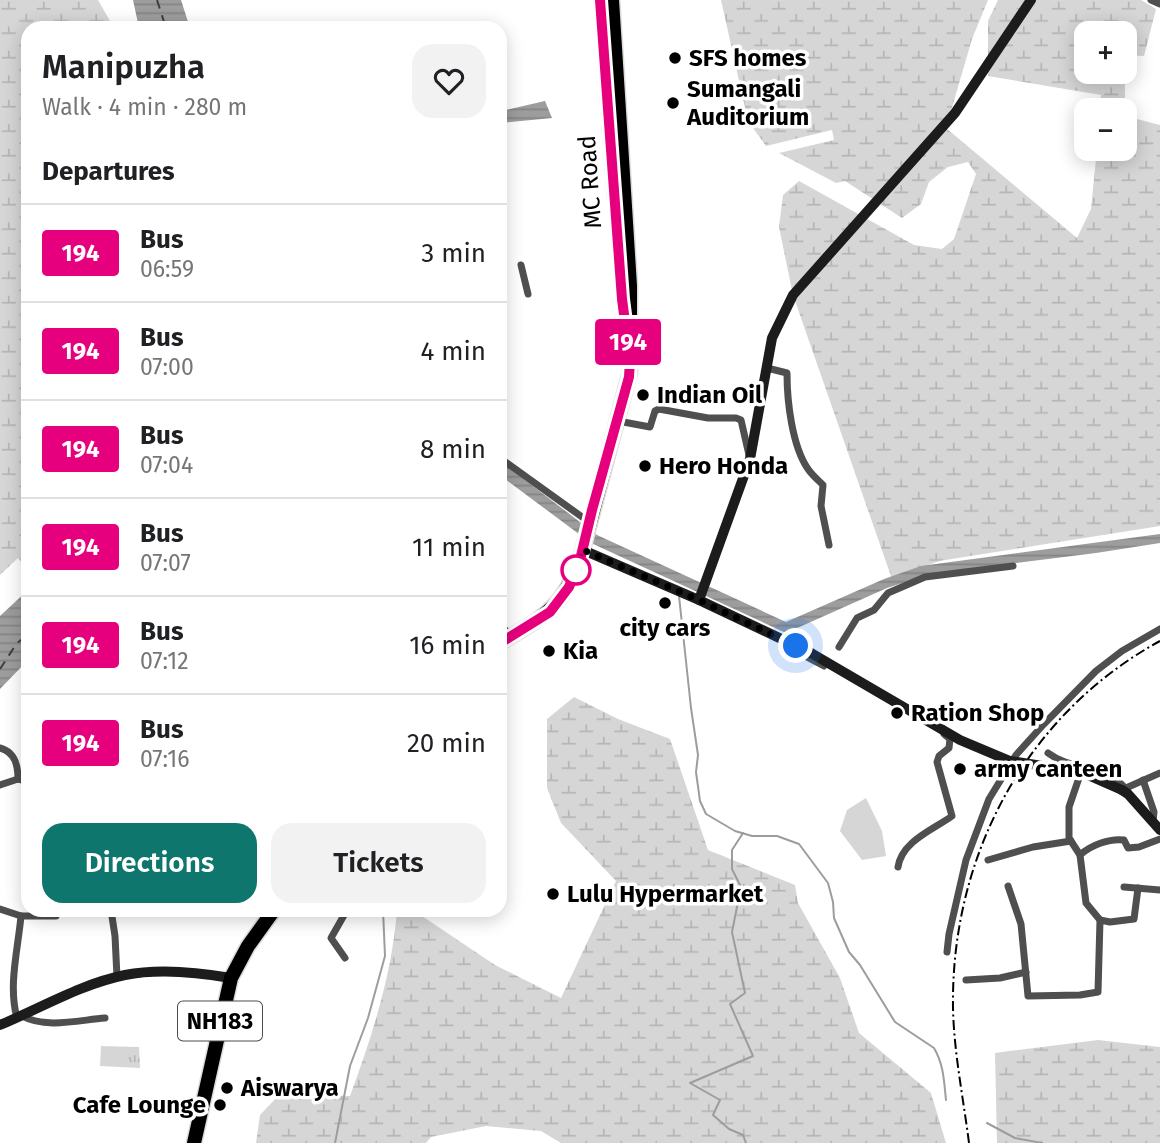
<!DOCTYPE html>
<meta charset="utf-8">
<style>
:root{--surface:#fff;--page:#f2f2f2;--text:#202124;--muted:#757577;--line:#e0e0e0;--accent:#0f766e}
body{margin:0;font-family:"Fira Sans",sans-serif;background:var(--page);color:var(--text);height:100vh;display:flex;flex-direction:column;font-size:26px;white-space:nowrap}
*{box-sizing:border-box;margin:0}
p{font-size:23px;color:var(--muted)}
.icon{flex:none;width:38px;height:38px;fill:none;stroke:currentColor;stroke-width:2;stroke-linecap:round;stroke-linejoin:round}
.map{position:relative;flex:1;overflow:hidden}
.panel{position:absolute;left:21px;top:21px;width:486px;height:896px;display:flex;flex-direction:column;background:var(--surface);border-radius:21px;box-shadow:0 4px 18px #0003}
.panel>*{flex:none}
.badge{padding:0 14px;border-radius:5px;font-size:24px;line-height:46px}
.controls{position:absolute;left:1074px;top:21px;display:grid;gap:14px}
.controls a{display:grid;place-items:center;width:63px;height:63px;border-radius:14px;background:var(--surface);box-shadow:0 4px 18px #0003;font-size:35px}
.you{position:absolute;width:35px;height:35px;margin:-18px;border:5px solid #fff;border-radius:50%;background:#1a73e8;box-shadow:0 0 0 10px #1a73e833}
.map>.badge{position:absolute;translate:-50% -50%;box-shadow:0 0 0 4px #fff}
h2{padding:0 21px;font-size:26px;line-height:63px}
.round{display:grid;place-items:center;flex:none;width:74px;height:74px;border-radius:21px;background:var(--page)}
.summary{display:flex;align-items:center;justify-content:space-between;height:119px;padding:0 21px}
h1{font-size:33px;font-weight:600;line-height:52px}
.cta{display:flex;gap:14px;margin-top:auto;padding:14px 21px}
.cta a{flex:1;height:80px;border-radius:21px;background:var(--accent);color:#fff;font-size:28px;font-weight:600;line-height:80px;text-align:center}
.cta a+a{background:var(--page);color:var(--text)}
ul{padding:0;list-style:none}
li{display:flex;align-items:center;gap:21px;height:98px;padding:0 21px;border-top:2px solid var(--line)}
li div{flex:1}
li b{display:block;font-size:26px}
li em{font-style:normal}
li .badge{min-width:77px;font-weight:700;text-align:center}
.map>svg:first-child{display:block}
.grass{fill:url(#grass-tufts)}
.wetland{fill:url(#wetland-marsh)}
.park{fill:#d6d6d6}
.water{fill:url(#water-rules)}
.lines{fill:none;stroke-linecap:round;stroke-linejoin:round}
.stream{stroke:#9d9d9d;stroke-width:2}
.ferry{stroke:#3e3e3e;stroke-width:2;stroke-dasharray:9 7;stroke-linecap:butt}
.highway-casing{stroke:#dbdbdb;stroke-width:17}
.street{stroke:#4f4f4f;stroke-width:7}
.secondary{stroke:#1c1c1c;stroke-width:10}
.highway{stroke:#000;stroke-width:14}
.rail{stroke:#000;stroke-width:2;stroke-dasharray:10 3.5 2 3.5;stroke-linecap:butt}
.secondary-bridge{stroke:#1c1c1c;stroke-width:10}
.line-casing{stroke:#fff;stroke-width:16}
.line{stroke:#e6007e;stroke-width:10}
.walk{stroke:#000;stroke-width:7;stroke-dasharray:0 12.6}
.poi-dot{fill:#000;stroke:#fff;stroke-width:2.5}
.stop-dot{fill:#fff;stroke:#e6007e;stroke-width:3.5}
.labels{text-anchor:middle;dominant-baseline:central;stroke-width:7;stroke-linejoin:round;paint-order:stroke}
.shield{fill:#fff;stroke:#4c4c4c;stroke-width:2}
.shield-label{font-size:23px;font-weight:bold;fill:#000}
.poi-label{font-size:24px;font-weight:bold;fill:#000;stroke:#fff;text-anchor:start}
.street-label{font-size:24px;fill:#000;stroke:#fff}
</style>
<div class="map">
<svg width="1160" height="1143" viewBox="0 0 1160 1143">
<defs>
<pattern id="grass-tufts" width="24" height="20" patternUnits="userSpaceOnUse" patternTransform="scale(1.75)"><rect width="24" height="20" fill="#d6d6d6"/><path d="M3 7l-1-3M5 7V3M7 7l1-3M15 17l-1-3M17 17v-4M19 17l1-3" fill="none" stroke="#b6b6b6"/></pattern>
<pattern id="wetland-marsh" width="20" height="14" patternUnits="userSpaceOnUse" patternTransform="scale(1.75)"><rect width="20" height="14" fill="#d6d6d6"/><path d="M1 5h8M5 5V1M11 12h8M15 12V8" fill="none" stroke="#b6b6b6"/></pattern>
<pattern id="water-rules" width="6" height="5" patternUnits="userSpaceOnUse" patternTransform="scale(1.75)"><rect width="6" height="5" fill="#9d9d9d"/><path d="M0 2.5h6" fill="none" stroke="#858585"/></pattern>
</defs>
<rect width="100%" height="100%" fill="#fff"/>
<path class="grass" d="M101 1046 139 1047 140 1068 100 1066Z"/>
<g class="wetland">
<path d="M0 0H98L114 28H28V570L18 558 0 575Z"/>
<path d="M721 0H988L972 39 946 128 1077 238 1091 209 1097 149H1125V116L1160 125V526L939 561 892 579 793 295 779 227 783 195 799 181 914 245 942 249 954 239 976 174 968 162 948 167 929 182 921 204 902 218 845 181 836 183 779 153 834 140 832 130 766 146 748 121Z"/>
<path d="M998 0H1141L1156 9 1144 56 1126 55 1125 61V33H1087V72H1125V110H1100L1101 95 988 76V21Z"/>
<path d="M574 697 618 719 670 739 708 850 795 885 798 903 840 978 859 1033 931 1093 946 1143H561L541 1131 486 1126 431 1137 426 1143H256L260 1115 280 1094 350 1096C372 1036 392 975 397 910H413L495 965 561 998 616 881 561 823 547 788V719Z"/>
<path d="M1098 1040 1160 1047V1143H997L995 1053Z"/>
</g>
<path class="park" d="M866 798 882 831 886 856 862 860 840 831 847 810Z"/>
<g class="water">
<path d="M133 0H181L190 28H139Z"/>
<path d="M545 101 552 118 501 123V111Z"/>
<path d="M500 461 597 535 786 622 884 579 921 566 1160 534V543L1096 553 930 574 887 588 786 633 591 543 501 476Z"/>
<path d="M28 590V660L0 689V616Z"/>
</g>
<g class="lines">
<g class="stream">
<path d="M679 596 691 708 698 755 696 772 700 801 706 814 735 831 752 836H777L799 844 828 883 833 902 834 918 849 952 860 965 895 1022 934 1048C944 1065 944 1082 946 1100"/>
<path d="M743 833 732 850V869L741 887 732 932 745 993 730 1004 753 1056 690 1083 720 1100 713 1115 729 1129 743 1135 746 1143"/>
<path d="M987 1123 1015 1138 1042 1143"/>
<path d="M335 1143 350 1066 368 1018 385 956 383 910"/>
</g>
<g class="ferry">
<path d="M157 0 166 28"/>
<path d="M0 669 17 643 28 635"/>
</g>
<g class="highway-casing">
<g id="highway">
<path d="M601 0 615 198"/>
<path d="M500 643C543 617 562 609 580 560L630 372V286L612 0"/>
<path d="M194 1143 231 978 248 946 274 910"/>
</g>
</g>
<g class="street">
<path d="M1151 0 1160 4"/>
<path d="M521 265 528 294"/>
<path d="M767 368 787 373C787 401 792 446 808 469 812 475 818 480 823 485L821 506 829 545"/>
<path d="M618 421 650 427 655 411 659 409 708 418H736L741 420 749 455"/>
<path d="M500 458 589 522"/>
<path d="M500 626 512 635"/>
<path d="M839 647 857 618 874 610 888 593 925 577 1013 566"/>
<path d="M799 648 803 655 824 666"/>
<path d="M0 748C15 752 18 765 18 779"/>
<path d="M1048 753C1073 772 1108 763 1127 791"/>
<path d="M1143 780 1154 812 1153 821"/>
<path d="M0 785 18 779 28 782"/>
<path d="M1126 788 1160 773"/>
<path d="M1080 855 1069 838V807L1081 772"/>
<path d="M988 860 1033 847 1071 841"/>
<path d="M27 863H28"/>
<path d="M898 867C902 841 933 830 952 816L937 762 939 756 949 748 950 739 944 734"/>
<path d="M1008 886 1021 924 1028 996 1080 995 1098 992 1100 920 1110 922 1134 919 1138 888"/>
<path d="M1124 887 1160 890"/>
<path d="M0 909 21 916H56"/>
<path d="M111 910 115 936 117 977"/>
<path d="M1100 920 1086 903 1080 855C1091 845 1110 838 1124 840L1128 848 1139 847 1160 839"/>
<path d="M947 952 949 934 966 860 989 799 1016 755 1043 725 1096 671 1122 651 1160 629"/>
<path d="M345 958 331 938 347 910"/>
<path d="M966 980 1000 978 1026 972"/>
<path d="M22 1016C46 1029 79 1020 105 1018"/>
<path d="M17 1018C8 986 18 949 21 916"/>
</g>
<g class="secondary">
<path d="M583 550 699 600 811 653"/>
<path d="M699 600 750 459 772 338 793 295 955 113 1031 0"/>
<path d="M1122 790 1128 794 1160 830"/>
<path d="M0 1025C41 1008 81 984 125 975 159 968 197 972 231 978"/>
</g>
<use href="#highway" class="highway"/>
<path class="rail" d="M969 1143C963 1095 952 1044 953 995 955 848 1030 712 1160 641"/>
<path class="secondary-bridge" d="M811 653 960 740 1010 761 1081 772 1122 790"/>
</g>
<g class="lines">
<g class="line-casing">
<path id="line" d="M500 643 550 612 569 587 580 560 592 510 629 377 630 360 622 299 600 0"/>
</g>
<use href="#line" class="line"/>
<path class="walk" d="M576 570 583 550 699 600 796 646"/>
</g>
<g class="poi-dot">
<circle cx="675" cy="58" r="7"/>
<circle cx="673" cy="103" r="7"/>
<circle cx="643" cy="395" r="7"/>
<circle cx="645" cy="466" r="7"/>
<circle cx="665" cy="603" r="7"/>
<circle cx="549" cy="651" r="7"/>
<circle cx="897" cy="713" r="7"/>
<circle cx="960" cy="769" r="7"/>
<circle cx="553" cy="894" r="7"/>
<circle cx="227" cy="1088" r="7"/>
<circle cx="220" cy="1105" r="7"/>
</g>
<circle class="stop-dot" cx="576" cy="570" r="14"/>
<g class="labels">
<rect class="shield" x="178" y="1001.5" width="84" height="39" rx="5"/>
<g class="shield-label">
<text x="220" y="1021">NH183</text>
</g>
<g class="poi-label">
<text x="689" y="58">SFS homes</text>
<text x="687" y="89">Sumangali<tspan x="687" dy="28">Auditorium</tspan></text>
<text x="657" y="395">Indian Oil</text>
<text x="659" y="466">Hero Honda</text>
<text x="665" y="628" text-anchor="middle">city cars</text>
<text x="563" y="651">Kia</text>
<text x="911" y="713">Ration Shop</text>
<text x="974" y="769">army canteen</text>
<text x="567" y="894">Lulu Hypermarket</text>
<text x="241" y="1088">Aiswarya</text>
<text x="206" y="1105" text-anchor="end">Cafe Lounge</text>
</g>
<g class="street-label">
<text transform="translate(590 182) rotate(-94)">MC Road</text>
</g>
</g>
</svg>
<div class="controls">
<a>+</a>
<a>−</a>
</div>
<div class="you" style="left:796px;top:646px"></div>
<b class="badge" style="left:628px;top:342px;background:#e6007e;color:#fff">194</b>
<section class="panel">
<div class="summary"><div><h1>Manipuzha</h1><p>Walk · 4 min · 280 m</p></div><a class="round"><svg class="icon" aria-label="heart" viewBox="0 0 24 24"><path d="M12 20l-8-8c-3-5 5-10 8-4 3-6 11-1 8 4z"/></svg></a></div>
<h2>Departures</h2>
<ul>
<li><span class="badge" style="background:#e6007e;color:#fff">194</span><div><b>Bus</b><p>06:59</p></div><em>3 min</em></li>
<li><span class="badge" style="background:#e6007e;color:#fff">194</span><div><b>Bus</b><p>07:00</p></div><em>4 min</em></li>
<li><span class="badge" style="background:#e6007e;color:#fff">194</span><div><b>Bus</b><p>07:04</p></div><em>8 min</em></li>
<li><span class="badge" style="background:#e6007e;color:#fff">194</span><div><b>Bus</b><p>07:07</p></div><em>11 min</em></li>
<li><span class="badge" style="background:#e6007e;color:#fff">194</span><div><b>Bus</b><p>07:12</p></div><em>16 min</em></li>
<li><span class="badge" style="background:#e6007e;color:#fff">194</span><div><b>Bus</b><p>07:16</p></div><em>20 min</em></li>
</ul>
<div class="cta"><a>Directions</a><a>Tickets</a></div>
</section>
</div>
